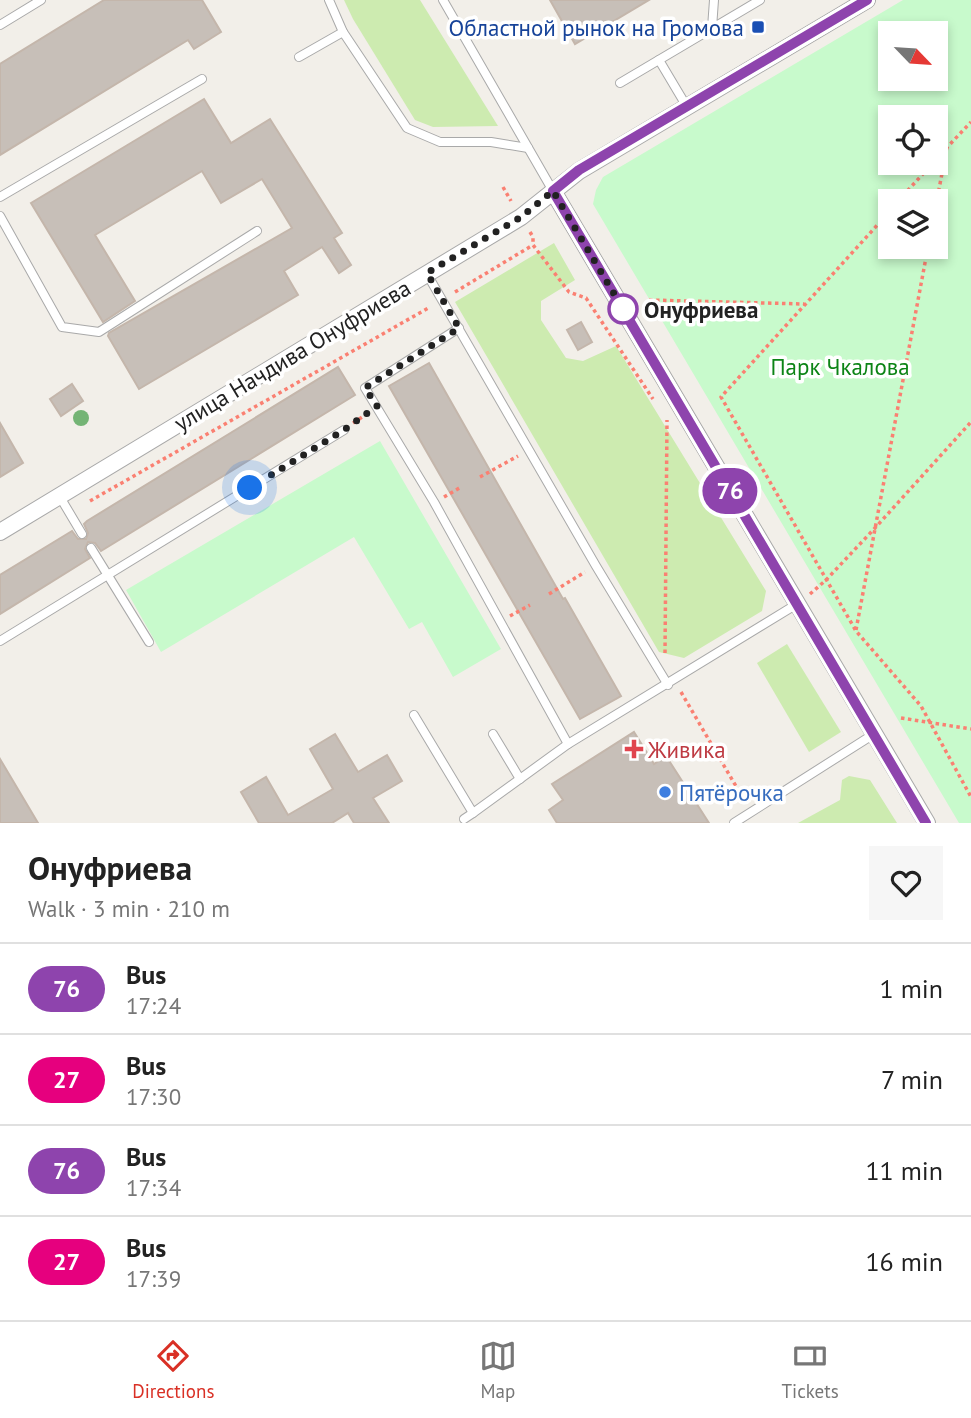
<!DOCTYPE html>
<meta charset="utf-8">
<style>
:root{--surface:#fff;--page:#f6f6f6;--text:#222;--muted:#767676;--line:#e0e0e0;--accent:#d93025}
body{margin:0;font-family:"PT Sans",sans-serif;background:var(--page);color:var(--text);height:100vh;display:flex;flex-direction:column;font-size:26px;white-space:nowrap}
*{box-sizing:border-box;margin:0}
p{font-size:23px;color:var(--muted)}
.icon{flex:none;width:38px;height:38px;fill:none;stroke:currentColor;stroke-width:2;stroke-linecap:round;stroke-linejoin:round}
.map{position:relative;height:823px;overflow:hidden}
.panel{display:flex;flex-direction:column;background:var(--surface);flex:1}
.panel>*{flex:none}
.badge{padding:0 14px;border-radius:23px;font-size:24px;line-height:46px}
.needle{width:46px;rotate:115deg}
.buttons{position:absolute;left:878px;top:21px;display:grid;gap:14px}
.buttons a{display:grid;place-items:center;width:70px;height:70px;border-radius:0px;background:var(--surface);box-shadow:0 4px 10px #0003;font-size:35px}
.you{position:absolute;width:35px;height:35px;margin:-18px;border:5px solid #fff;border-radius:50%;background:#1a73e8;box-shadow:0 0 0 10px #1a73e833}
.map>.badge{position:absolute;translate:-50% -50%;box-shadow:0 0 0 4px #fff}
.round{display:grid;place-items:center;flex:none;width:74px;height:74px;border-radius:0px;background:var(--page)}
.headline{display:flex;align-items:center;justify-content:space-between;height:119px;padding:0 28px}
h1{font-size:33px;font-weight:600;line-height:52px}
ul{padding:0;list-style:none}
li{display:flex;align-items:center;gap:21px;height:91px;padding:0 28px;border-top:2px solid var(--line)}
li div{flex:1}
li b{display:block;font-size:26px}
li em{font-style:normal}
li .badge{min-width:77px;font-weight:700;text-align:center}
.tab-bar{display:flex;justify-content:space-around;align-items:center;height:98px;border-top:2px solid var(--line);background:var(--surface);font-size:19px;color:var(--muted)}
.tab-bar a{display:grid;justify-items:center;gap:4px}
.tab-bar .selected{color:var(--accent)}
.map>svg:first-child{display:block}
.grass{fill:#cdebb0}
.park{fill:#c8facc;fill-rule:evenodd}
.building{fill:#c7bfb8;stroke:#c4b6ab;stroke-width:2}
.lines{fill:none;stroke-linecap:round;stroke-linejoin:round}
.lane-casing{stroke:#a9a9a9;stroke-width:10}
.street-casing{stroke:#a9a9a9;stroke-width:18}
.path{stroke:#fa8072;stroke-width:3.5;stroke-dasharray:3.5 3.5;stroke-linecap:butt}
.lane{stroke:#fff;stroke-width:8}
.street{stroke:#fff;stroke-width:16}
.tree{fill:#74b475}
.line-casing{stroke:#fff;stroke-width:16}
.line{stroke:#8e44ad;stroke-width:10}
.walk{stroke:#222;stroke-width:7;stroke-dasharray:0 12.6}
.transit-dot{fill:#1a4fb4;stroke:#fff;stroke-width:2.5}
.stop-dot{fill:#fff;stroke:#8e44ad;stroke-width:3.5}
.health-dot{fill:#e0444e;stroke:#fff;stroke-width:2.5}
.shop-dot{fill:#3f7fe0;stroke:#fff;stroke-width:2.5}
.labels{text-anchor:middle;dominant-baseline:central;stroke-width:7;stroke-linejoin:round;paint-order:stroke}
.transit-label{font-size:23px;fill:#164399;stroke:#fff;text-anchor:end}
.stop-label{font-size:23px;font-weight:bold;fill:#222;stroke:#fff;text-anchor:start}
.street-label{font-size:23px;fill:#222;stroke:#fff}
.park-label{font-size:23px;fill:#0c8416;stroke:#fff}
.health-label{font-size:23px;fill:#be3a42;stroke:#fff;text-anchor:start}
.shop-label{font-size:23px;fill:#366cbe;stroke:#fff;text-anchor:start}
</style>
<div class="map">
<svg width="971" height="823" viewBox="0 0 971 823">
<rect width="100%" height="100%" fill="#f2efe9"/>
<g class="grass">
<path d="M344 0H420L498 126 433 127 415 120 353 19Z"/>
<path d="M554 243 575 280 541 301V320L566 358 583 361 616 346 766 591 762 611 684 658 659 652 455 302Z"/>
<path d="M787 644 841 732 809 752 757 663Z"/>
<path d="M849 776 870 780 897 823H798L840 800 842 780Z"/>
</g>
<g class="park">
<path d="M903 0H971V823H959L593 204 596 190 603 177ZM891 33H936V79H891ZM891 117H936V163H891ZM891 201H936V247H891Z"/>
<path d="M380 441 501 649 453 677 422 622 409 629 354 537 161 652 126 590Z"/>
</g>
<g class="building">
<path d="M104 0H202L221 32 194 49 188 40 0 155V64Z"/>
<path d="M550 0H649L575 44Z"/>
<path d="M204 99 231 143 270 119 342 233 334 238 351 265 339 273 322 247 284 271 298 295 139 389 108 336 109 333 292 228 262 179 221 203 202 171 95 235 135 301 103 322 31 203Z"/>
<path d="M581 322 592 342 578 350 567 330Z"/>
<path d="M429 363 563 599 565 598 621 696 580 719 389 386Z"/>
<path d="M338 367 355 395 101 551 95 543 88 542 85 549 90 558 0 614V575L72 531 78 539H86L88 533 84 524 87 521Z"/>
<path d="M72 384 83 401 61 416 50 399Z"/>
<path d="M0 423 23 463 0 477Z"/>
<path d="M634 732 654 764 666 756 709 823H557L549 810 563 800 552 784Z"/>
<path d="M335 734 358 772 387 755 402 781 373 798 389 823H354L348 813 332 823H259L241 792 266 777 288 815 333 789 310 749Z"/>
<path d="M0 759 38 823H0Z"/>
</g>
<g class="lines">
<g class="lane-casing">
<g id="lane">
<path d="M329 0 343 32 407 128 440 142H491L528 148"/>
<path d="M443 0 553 191"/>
<path d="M0 25 41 0"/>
<path d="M712 28 714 0"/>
<path d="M299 57 343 32"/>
<path d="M659 60 687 107"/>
<path d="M620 83 760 0"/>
<path d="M0 197 202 79"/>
<path d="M0 216 62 327 99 332 257 231"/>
<path d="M427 274 596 566 668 685"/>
<path d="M459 328 365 388 434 502 568 744"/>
<path d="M60 497 82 534"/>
<path d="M91 548 149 642"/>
<path d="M0 641 344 430"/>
<path d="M414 715 473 813 568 744 797 604"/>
<path d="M493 734 520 779"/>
<path d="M464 819 473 813"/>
<path d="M734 823 874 734"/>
</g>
</g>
<g class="street-casing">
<g id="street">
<path d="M553 191 927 823"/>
<path d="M0 532 521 217 579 171 867 0"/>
</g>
</g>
<g class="path">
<path d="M936 159 971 122"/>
<path d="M503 187 511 201"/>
<path d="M898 201 933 163"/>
<path d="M936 205 947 147"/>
<path d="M891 210 721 397 856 631 921 706 971 797"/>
<path d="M530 232 533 237V245L569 292 586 298 653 399"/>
<path d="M455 292 533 245"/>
<path d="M649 300 804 304"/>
<path d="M353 423 367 414"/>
<path d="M480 477 518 456"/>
<path d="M444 497 461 487"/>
<path d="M90 501 430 307"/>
<path d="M549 594 585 572"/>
<path d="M810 594 826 580 875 528 971 422"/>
<path d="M510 616 530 605"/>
<path d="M856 630 928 247"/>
<path d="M665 653 667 420"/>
<path d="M681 692 744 800"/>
<path d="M901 718 971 729"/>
</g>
<use href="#lane" class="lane"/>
<use href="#street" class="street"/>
</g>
<circle class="tree" cx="81" cy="418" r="8"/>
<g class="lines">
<g class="line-casing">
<path id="line" d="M867 0 579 170 553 191 926 823"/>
</g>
<use href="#line" class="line"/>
<path class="walk" d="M250 488 344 430 377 406 365 388 459 328 427 273 521 217 553 191 623 309"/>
</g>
<rect class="transit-dot" x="751" y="20" width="14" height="14" rx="3.5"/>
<circle class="stop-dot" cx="623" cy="309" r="14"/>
<path class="health-dot" d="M630.5 738.5h7v7h7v7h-7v7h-7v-7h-7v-7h7z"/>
<circle class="shop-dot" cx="665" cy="792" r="7"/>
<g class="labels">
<g class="transit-label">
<text x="744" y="27">Областной рынок на Громова</text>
</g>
<g class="stop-label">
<text x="644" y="309">Онуфриева</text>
</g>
<g class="street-label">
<text transform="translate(292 355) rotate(-31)">улица Начдива Онуфриева</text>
</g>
<g class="park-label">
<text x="840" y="366">Парк Чкалова</text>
</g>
<g class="health-label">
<text x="648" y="749">Живика</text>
</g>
<g class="shop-label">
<text x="679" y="792">Пятёрочка</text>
</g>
</g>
</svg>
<div class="buttons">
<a><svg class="needle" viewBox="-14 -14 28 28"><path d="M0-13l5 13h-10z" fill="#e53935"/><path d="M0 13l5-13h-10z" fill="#767676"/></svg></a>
<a><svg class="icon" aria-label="locate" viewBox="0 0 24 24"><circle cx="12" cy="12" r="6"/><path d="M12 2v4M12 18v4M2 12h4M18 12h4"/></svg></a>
<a><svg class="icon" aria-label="layers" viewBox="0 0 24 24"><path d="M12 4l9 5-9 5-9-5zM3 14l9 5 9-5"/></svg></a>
</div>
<div class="you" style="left:250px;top:488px"></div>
<b class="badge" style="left:730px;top:491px;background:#8e44ad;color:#fff">76</b>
</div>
<section class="panel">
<div class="headline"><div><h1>Онуфриева</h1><p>Walk · 3 min · 210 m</p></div><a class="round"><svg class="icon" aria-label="heart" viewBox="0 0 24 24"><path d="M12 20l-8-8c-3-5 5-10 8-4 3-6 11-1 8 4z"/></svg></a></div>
<ul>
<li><span class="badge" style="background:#8e44ad;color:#fff">76</span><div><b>Bus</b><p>17:24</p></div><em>1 min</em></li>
<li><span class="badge" style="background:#e6007e;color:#fff">27</span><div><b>Bus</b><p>17:30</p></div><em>7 min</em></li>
<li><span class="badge" style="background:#8e44ad;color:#fff">76</span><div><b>Bus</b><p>17:34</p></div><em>11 min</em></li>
<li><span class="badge" style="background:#e6007e;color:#fff">27</span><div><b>Bus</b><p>17:39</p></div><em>16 min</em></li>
</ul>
</section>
<nav class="tab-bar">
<a class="selected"><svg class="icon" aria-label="directions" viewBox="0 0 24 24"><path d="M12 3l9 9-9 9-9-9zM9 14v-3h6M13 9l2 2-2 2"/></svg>Directions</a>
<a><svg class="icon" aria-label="map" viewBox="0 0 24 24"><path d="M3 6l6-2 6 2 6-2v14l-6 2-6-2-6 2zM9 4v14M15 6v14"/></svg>Map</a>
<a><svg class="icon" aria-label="tickets" viewBox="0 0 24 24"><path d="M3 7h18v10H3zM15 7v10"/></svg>Tickets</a>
</nav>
